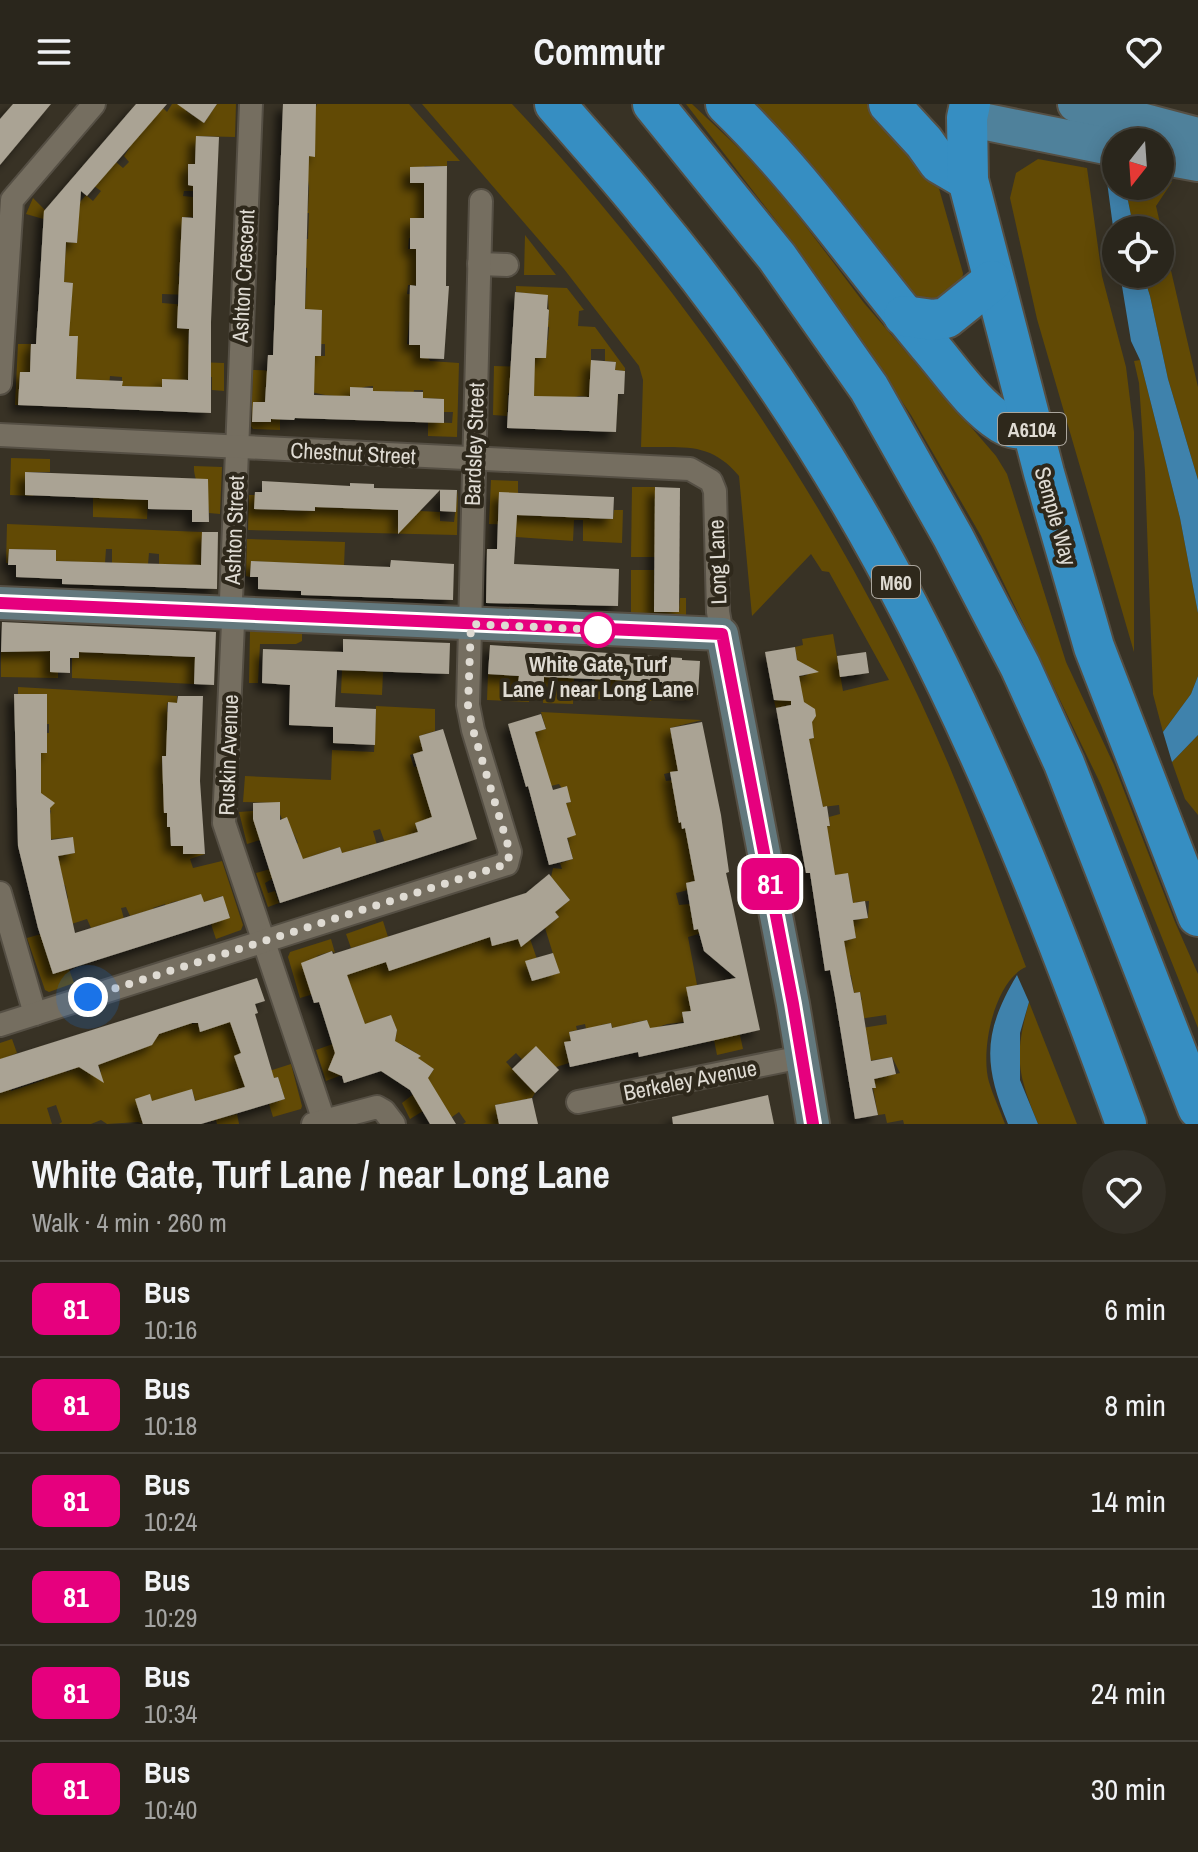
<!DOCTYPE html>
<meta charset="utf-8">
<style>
:root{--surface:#2a261c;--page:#322e25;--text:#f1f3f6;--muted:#a5a5a3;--line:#46433b}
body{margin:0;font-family:"Archivo Narrow",sans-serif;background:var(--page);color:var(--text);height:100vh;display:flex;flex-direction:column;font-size:30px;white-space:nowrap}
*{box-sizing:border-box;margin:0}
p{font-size:26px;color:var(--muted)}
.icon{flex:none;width:44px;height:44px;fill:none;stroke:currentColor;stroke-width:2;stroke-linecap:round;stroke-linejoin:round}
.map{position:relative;height:1020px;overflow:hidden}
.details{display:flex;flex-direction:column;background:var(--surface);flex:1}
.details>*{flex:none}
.badge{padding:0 16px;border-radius:12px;font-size:28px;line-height:52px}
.needle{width:52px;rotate:197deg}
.buttons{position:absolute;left:1102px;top:24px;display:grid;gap:16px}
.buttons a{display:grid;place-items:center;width:72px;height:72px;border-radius:50%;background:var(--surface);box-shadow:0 4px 20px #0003,0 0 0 2px var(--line);font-size:40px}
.you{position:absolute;width:40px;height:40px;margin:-20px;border:6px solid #fff;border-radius:50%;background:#1a73e8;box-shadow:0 0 0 12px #1a73e833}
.map>.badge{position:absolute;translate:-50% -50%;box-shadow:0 0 0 4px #fff}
.round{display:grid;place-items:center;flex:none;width:84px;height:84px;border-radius:42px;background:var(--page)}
.head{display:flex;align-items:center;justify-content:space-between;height:136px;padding:0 32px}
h1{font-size:38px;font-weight:800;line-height:60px}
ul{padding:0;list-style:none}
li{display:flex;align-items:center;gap:24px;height:96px;padding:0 32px;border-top:2px solid var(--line)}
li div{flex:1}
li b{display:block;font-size:30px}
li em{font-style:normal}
li .badge{min-width:88px;font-weight:700;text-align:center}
header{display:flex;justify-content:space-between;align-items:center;height:104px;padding:0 32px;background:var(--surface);font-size:36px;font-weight:800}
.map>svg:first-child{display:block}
.green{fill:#624a05}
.water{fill:#3f82ac}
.building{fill:#aaa394;filter:url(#shadow)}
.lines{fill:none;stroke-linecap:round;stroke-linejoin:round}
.street-casing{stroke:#554f44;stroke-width:26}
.secondary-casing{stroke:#554f44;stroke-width:36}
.primary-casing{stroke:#554f44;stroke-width:40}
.highway-casing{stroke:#554f44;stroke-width:44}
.street{stroke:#756e60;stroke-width:22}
.secondary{stroke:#62787d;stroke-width:32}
.primary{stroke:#4f819b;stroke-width:36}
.highway{stroke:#368ec2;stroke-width:40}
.line-casing{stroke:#fff;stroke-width:18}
.line{stroke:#e6007e;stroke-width:12}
.walk{stroke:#dfdbd3;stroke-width:8;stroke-dasharray:0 14.4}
.stop-dot{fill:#fff;stroke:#e6007e;stroke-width:4}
.labels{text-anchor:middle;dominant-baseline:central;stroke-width:8;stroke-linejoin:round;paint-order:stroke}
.shield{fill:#2e281b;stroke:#aaa59c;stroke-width:2}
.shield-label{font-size:20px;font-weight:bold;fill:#dfdbd3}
.street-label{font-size:22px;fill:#dfdbd3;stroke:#2e281b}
.stop-label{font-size:22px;font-weight:bold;fill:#dfdbd3;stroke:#2e281b}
</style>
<header><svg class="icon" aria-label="menu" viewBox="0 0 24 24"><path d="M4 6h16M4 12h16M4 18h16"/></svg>Commutr<svg class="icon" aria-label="heart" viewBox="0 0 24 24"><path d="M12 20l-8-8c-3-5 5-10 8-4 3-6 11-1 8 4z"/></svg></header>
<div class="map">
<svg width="1198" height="1020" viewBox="0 0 1198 1020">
<defs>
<filter id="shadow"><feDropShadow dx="-7" dy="7" stdDeviation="4" flood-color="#0009"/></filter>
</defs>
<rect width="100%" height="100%" fill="#383225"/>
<g class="green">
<path d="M172 0H191L186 7 204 19 217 0H236L235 33 196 32 195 60 188 61V81L193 82V87H184L183 92 193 93V113H182L181 164 178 171 190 191 162 190V199L187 201 177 224 189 225 188 239 197 258 224 259V287L212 286V273L184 276 183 285 122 282V273L110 272 109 281 76 275V270L20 268 18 301H15L18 240H31L30 258 73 179 64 178 66 138 77 139 78 125 26 110 33 94 45 106 75 104 86 91 93 97 101 87 94 82 116 58 123 64 129 58 124 52 130 43 124 38 163 4 167 8Z"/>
<path d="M317 0H409L460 57H447V62H425L410 78 425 79 424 114H410V125L424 134H409L408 145H416V171L434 172V182L408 181 407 190 420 191V218H409L407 240 420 241 430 257 459 259 457 333 428 332V318L452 319 453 308H444V295L423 294V286H414L413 294 409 288 395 287V293H373V282C351 282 346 300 335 315L336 292C311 291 290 279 266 279L265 298 253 318H270L271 313H280V326L253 325 251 322 253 266 282 267 283 251 325 252V240H310L322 215V206H305L307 164 303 163 300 135H308L309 109 279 108 308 107 309 83 304 52H315L302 3H316Z"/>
<path d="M422 0H512C692 192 845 417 948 659 976 726 1000 795 1026 863 994 877 980 947 989 978 993 992 1000 1006 1005 1020H904L903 1016 887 1019 885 1010 878 1011 873 984 876 983 874 975 900 969 892 953 868 957 865 941 869 940 862 924 887 920 886 911 859 915 856 897 862 896 860 888 854 889 851 871 838 873 844 837 856 834 854 825 841 818 868 814 869 797 856 798 857 807 817 814 853 798 848 770 815 775 799 727 830 722 829 713 840 710 839 701 823 703 819 684 791 689V684L810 641 783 646V640L814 634 813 626 808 627 805 616 815 614V605H805L803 598 776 604 774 597 802 591 798 573 807 571 810 567 805 560 798 561 795 543 803 541 802 535 833 530 843 587 889 576 829 468 822 467 811 450 752 512 739 372C710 337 683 344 641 343L643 276 639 262 564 165Z"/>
<path d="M686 0H692L744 49 789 100 864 199 996 352 1007 370 1066 558 1114 661 1175 818 1198 870V924L1101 681 981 432 911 311 797 144Z"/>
<path d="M748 0H875L938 81 963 169 961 184 954 196 920 203Z"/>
<path d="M1038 55 1087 64 1102 172 1126 263 1134 328V548L1037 215 1010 94 1016 69Z"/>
<path d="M1160 75 1172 78 1156 102 1198 283V376L1168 275 1150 192 1143 170H1160V126H1134L1125 82H1160Z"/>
<path d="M525 131 556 171H524Z"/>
<path d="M516 182 567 184 584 206 579 207 578 222 595 223 625 264V267L615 266 616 258 605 257V245H591V265L613 290H618L617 303H606V294L579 292 544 301 524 290 508 289 507 312 493 311 494 262 534 263 535 254H546L536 235 548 236 549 223 536 222V216H549L548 192 516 188Z"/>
<path d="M1140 256 1180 414 1198 509V572L1191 590 1163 628 1153 590 1145 368 1139 279 1134 257Z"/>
<path d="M11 354 50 355V368H25V385H33V392L10 391Z"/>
<path d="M194 362 222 363 220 410 209 409C210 393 193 382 194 362Z"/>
<path d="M491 376 518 377V389H499L498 410 613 415 614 406H623L622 439 583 437V416H574L573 437 516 433V421L489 420Z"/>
<path d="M632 383H655V453H631Z"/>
<path d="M458 386 457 431 248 426 249 391H255V405L300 407 301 403H306V407H315L316 391 318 403 372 405 382 391V405L440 408V417L454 418Z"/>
<path d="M93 393 148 396 147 415 93 413Z"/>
<path d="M7 420 202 428 201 461 159 460V450L149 449 148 460 112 459V445H106L105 459 56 457V446L9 445 8 459H6Z"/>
<path d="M247 435 345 438 344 462 251 457 250 473 246 472Z"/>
<path d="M631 466H654V508H679L680 494H686V511H631Z"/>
<path d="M250 527 302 529V537L296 540H260L258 579H249Z"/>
<path d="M17 545 50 547V561H58V574L1 573V548H16Z"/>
<path d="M79 548 195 553 194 580 72 574V554L79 553Z"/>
<path d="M342 566 383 568 382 591 341 589Z"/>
<path d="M488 570 519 572V579L530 580 529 598 487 596Z"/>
<path d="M544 573 574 574 573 600 543 599Z"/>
<path d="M595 575 655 577V597L594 595Z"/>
<path d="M18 583 177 592V599H167V608H176L175 653 162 652V663L177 708 167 713V723H177V732L170 733 171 742H183V750H205L190 755 193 764 222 757 243 821 241 826 216 835 211 820 230 813 222 792 204 798 177 797 170 799 172 808 168 810 165 800 153 804 163 833 156 836 147 807 130 812 126 803 121 804 126 822 104 829 101 821 91 824 87 815 56 825 43 839 53 870 69 865 74 879 49 888 45 886 27 834 41 830 68 794 65 781 54 778 63 775 57 752 75 749 72 733 43 736 51 707 41 695 39 649 47 648V639L39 638V629H49V620H39L18 590Z"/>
<path d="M376 602 435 605V627L419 632 423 647 410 651 414 663 429 659 450 718 415 719 418 728 385 739 380 725 373 727 377 741 364 746 362 743 359 744 358 774 350 775 340 743 312 752 265 779 268 789 275 787 279 799 268 803 256 769 270 765 265 751 298 739 286 714 282 715 278 706 260 736 247 740 239 708 280 705V699L243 698 245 672 331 676 332 646 374 648Z"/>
<path d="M541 608 702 616 670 624 673 639 679 638 685 665 664 670 666 677 674 676 682 725 701 721 690 749 695 775 716 773 686 779 688 786 676 789 679 801 721 797 690 804 694 826 725 820 726 822 688 833 697 881 734 931H740L743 945 717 951 714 936 707 938 702 914 692 916 689 907 682 909 684 918 667 920 650 926 647 916 632 919 638 947 614 928 611 919 601 921 588 934 585 920 576 922 577 926 569 928 571 937 564 939 569 959 556 963 528 962 516 949 506 958 535 989 532 994 495 1001 499 1020H463L466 1018 459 1008 452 1013 423 1007 410 1015 402 999 421 984 434 965 411 957 416 949 403 941 394 943 397 925 388 924 331 960 330 967H341L342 971 326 977 316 946 394 918 390 911 365 922 327 886 300 894 288 853 290 848 331 835 335 849 332 847 317 852 309 882 366 840 351 844 346 830 383 817 388 833 373 838 380 860 487 826 492 841 511 827 514 836 521 834 517 797 538 858 527 862 532 877 559 869 545 824 559 813 550 801 561 803 570 796 551 773 553 764 562 765 560 759 573 755 559 701 571 698 559 680 530 687 549 676 535 628 546 625Z"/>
<path d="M1198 631V711L1185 695 1172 658Z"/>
<path d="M184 897 192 920 198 919 201 928 241 905V949L235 952 238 961 266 968 291 960 302 1002 301 1005 273 1013 269 1000 285 995 278 973 214 992 221 1014 237 1010 239 1020H217L216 1016 212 1017 196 998 192 986 156 1009 150 991 136 995 143 1020 138 1018 107 1020 101 1016 91 1020H59L62 1018 56 1001 47 1004 52 1020H0V989L4 987 0 976V939L12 935 17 949 0 956 11 987 44 976 34 945 41 942 49 964 63 960 66 968 74 965 72 958 93 971 101 968 94 950 152 941V932L184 922 177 900Z"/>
<path d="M1029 898 1077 1020H1038C1017 968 1014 953 1029 898Z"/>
</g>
<g class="water">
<path d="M1105 63 1116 65V82H1125L1134 126H1116V145Z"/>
<path d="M1120 170H1143L1150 192 1168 275 1198 376V509L1180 414 1140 256 1131 237Z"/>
<path d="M1198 572V631L1172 658 1163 628 1191 590Z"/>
<path d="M1017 871 1029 898 1020 929V976L1038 1020H1008C983 960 983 928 1017 871Z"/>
</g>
<g class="building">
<path d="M13 0H51L0 61V15Z"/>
<path d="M136 0H167L87 92 81 87 77 139 66 138 64 178 73 179 69 232H78L76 275 123 277 122 282 162 283V275L188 276 189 225 177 224 182 113 193 114V82L188 81V60H195L196 32 219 33 211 218V309L18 301 20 268H30L31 240H36L44 107Z"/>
<path d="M177 0H217L204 19Z"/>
<path d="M283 0H316L315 53 309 52 305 205 322 206 321 252H315L314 291 350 292V283L373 284V287L423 288V294L444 295V319L295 314 294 316 271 315V318H252L253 298H265L268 251H273Z"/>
<path d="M447 62 446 182H449L444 255 420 254V241H409L410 181 416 182V145H410V114H424V79H410V63Z"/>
<path d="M515 188 548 191 547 205 549 206 546 254H535L534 292 589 293 591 256 616 258 615 266 625 267 624 290H618L616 328 507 324Z"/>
<path d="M25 368 208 375 209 418H192V406L148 405V396L25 391Z"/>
<path d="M262 377 350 382V379L374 380V384L457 386 456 408 440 407V386L398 430V406L315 403V407L254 405 255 388H262Z"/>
<path d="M655 383 680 384 679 508H654Z"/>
<path d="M499 388 614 393 613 415 517 411 514 460 619 465 618 502 486 499 487 445H497Z"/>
<path d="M202 428H218L217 485 62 480V475L16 473V461H8L9 445 56 446V457L201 461Z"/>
<path d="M391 456 454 460 453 496 301 491V487L258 485V473H250L251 457 390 463Z"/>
<path d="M2 518 216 528 214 581 194 580 195 553 79 548V554H70V569L50 568V547L1 548Z"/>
<path d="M343 535 450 539 449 570 337 566 335 603 376 605 375 641 333 639V623L289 621 290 581 262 579 263 545 343 548Z"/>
<path d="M490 541 682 554V556L700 557 698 591 677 590 678 581 662 580V578L544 573V581L518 579 519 572 488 570Z"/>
<path d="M795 543 797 556 819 568 799 572 804 598 815 605 816 612 812 618 814 634 809 635 823 703 827 702 830 722H827L835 771 848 769 853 799 865 797 868 814 853 816 856 834 844 837 850 870 854 889 860 888 871 957 892 953 896 970 874 975 876 984H872L878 1011 855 1015 835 893 830 866 825 867 810 769H806L776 604 791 601V597L774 596 765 548Z"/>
<path d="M866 548 869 569 840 573 837 552Z"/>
<path d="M14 590H47V649H41V689L55 699 50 704 51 736 73 733 75 749 58 752 75 829 201 790 204 798 223 792 230 814 53 870 38 824 18 742Z"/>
<path d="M178 592H203L200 677 205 750H183V742H171L170 723H167V709H164L162 652H166L168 598 177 599Z"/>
<path d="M541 610 546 625 535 628 553 686 567 682 571 698 566 699 576 731 567 734 573 755 549 761 528 682 526 683 508 620Z"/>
<path d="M702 618 721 711 729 768 726 769 760 926 639 953 638 948 570 963 564 938 571 937 569 928 611 919 612 924 647 916 650 924 684 919 682 908 691 907 686 883 736 874 704 847 698 825 694 826 686 779 695 777 685 724 682 725 681 718 679 719 670 668 678 667 670 624Z"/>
<path d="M443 625 477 735 280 799 253 715V699L280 698V716L287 713 303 755 340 743 342 749 418 728 415 719 432 713 413 650 423 647 419 632Z"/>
<path d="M549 770 570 796 555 808 559 813 521 843 518 835 492 842 490 833 389 867 386 858 347 871 365 920 391 911 397 926 395 937 421 952 418 954 434 965 428 974 456 1020H430L410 986 381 967 344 979 342 972 328 966 335 949 319 898 314 899 301 859 332 847 333 850 526 789Z"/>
<path d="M553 849 560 869 532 877 525 857Z"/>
<path d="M257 874 265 897 255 900 258 909 255 910 274 974 278 973 285 995 201 1020H143L135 995 150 990 152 997 192 985 195 997 245 983 234 952 241 949 230 918 200 928 198 919H192L159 930 152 941 98 961 104 979 79 963 0 989V955Z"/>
<path d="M536 942 559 966 535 989 512 965Z"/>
<path d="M768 991 774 1020H673L672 1013Z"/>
<path d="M532 994 538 1020H499L495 1001Z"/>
</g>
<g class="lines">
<g class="street-casing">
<g id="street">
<path d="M251 0 231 496 233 519 224 719 324 1017"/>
<path d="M479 160 507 161"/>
<path d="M0 279 12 96 94 0"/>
<path d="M0 331 690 365 711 377 715 387 718 508 722 530"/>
<path d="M0 789 35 910"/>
<path d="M0 921 507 760 510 748 473 626 468 601 481 97"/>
<path d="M578 998 802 953"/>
<path d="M313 1020 377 1003 384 1007 394 1020"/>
</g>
</g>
<g class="secondary-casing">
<path id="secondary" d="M0 499 722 530 793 900 813 1020"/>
</g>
<g class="primary-casing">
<g id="primary">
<path d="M1076 0 1198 32"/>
<path d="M967 14 1116 44"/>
<path d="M1160 52 1198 59"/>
</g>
</g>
<g class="highway-casing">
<g id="highway">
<path d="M555 0C586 36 619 72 649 110 722 198 792 298 850 397 965 593 1049 806 1126 1020"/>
<path d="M653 0 777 153 869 284 953 433 1020 562 1064 659 1198 1004"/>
<path d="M726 0C801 72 860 159 927 239 950 265 972 300 1002 319 1012 325 1020 325 1031 324"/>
<path d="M889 0 924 38 939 59 968 76"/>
<path d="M970 0 967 14 968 76 1044 369 1094 543 1198 812"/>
<path d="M904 212 933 216 946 214 992 177"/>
</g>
</g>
<use href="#street" class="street"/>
<use href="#secondary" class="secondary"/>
<use href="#primary" class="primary"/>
<use href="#highway" class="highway"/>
</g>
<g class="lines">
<g class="line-casing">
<path id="line" d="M0 499 722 530 793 900 813 1020"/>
</g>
<use href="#line" class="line"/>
<path class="walk" d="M88 893 507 760 510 748 473 626 468 601 471 520 602 526H598"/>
</g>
<circle class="stop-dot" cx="598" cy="526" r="16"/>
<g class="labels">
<g class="shield">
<rect x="998" y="309" width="68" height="32" rx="6"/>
<rect x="872" y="462" width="48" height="32" rx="6"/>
</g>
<g class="shield-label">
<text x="1032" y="325">A6104</text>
<text x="896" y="478">M60</text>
</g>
<g class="street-label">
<text transform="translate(243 172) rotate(-87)">Ashton Crescent</text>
<text transform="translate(474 340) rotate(-88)">Bardsley Street</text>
<text transform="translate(353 349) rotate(3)">Chestnut Street</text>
<text transform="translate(1056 412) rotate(74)">Semple Way</text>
<text transform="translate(234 426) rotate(-88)">Ashton Street</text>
<text transform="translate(717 458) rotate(-92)">Long Lane</text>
<text transform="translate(228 651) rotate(-88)">Ruskin Avenue</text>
<text transform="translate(690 976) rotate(-11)">Berkeley Avenue</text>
</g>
<g class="stop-label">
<text x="598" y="560">White Gate, Turf<tspan x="598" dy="25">Lane / near Long Lane</tspan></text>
</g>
</g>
</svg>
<div class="buttons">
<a><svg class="needle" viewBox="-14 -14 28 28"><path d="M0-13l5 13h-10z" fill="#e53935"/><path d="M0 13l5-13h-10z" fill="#a5a5a3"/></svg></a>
<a><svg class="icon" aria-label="locate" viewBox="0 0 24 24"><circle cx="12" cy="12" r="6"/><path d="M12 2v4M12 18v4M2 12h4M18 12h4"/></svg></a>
</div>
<div class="you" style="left:88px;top:893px"></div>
<b class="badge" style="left:770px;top:780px;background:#e6007e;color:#fff">81</b>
</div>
<section class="details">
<div class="head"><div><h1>White Gate, Turf Lane / near Long Lane</h1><p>Walk · 4 min · 260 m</p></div><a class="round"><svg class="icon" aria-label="heart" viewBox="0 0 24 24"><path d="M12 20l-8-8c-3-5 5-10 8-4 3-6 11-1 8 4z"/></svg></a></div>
<ul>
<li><span class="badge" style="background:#e6007e;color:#fff">81</span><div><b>Bus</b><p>10:16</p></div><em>6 min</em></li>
<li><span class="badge" style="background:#e6007e;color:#fff">81</span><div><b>Bus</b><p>10:18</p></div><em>8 min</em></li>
<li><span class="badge" style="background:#e6007e;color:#fff">81</span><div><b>Bus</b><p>10:24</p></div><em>14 min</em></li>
<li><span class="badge" style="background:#e6007e;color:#fff">81</span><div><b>Bus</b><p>10:29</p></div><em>19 min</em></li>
<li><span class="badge" style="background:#e6007e;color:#fff">81</span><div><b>Bus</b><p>10:34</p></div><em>24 min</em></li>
<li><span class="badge" style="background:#e6007e;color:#fff">81</span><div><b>Bus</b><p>10:40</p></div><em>30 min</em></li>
</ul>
</section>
